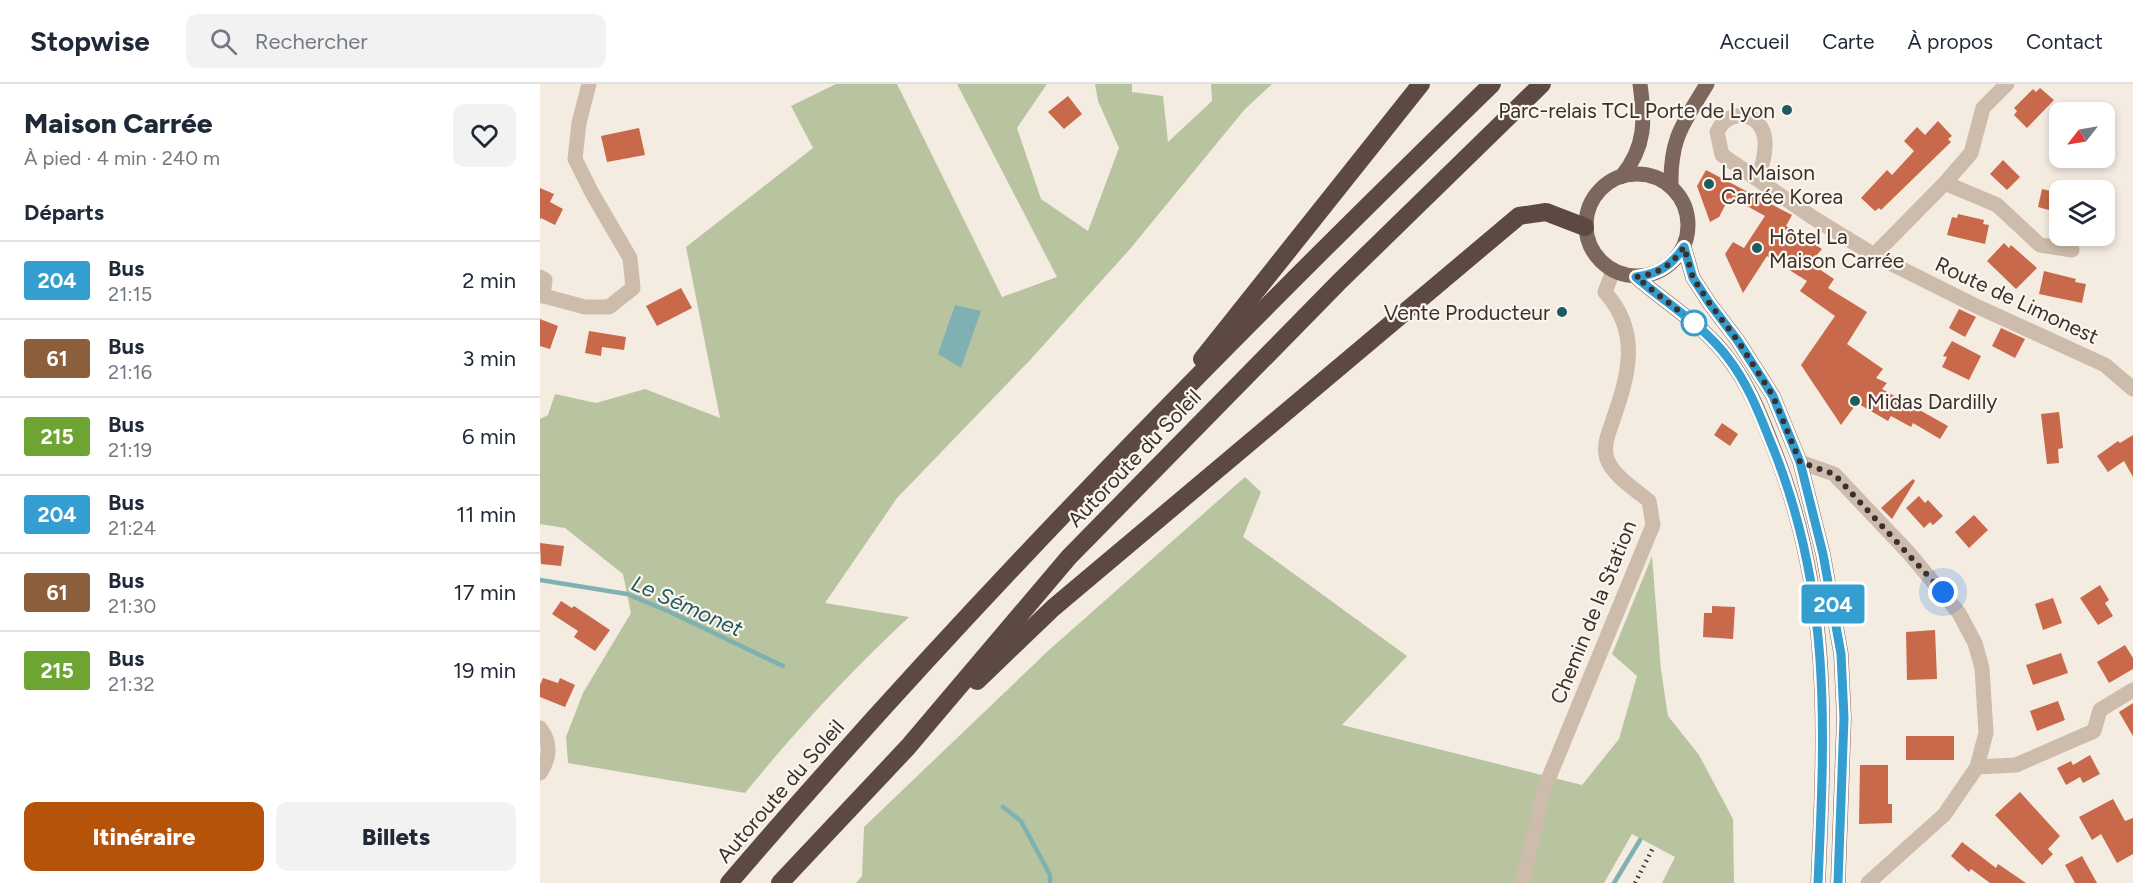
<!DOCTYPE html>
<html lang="fr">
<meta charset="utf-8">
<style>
:root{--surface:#fff;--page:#f2f2f3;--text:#1f2937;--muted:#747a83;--line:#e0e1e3;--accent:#b45309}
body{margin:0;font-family:Figtree,sans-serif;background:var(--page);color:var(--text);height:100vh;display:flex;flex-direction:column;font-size:22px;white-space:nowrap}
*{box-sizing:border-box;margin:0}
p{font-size:20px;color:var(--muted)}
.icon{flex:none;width:33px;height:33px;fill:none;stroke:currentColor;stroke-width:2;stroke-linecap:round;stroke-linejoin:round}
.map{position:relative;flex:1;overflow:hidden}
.sheet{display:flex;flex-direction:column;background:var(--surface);width:540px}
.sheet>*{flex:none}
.badge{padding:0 12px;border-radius:4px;font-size:21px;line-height:39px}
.needle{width:39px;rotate:239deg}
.fabs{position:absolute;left:1509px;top:18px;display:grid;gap:12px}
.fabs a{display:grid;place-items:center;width:66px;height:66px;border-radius:12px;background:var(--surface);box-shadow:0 3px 9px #0003;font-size:30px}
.you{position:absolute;width:30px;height:30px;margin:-15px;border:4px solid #fff;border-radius:50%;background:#1a73e8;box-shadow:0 0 0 9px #1a73e833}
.map>.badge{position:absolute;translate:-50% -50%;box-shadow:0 0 0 3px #fff}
h2{padding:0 24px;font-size:22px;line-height:54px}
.round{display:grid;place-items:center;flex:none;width:63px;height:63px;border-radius:12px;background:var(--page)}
.headline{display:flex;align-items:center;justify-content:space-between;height:102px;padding:0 24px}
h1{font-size:28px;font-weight:800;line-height:45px}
.cta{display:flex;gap:12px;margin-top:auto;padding:12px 24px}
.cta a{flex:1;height:69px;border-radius:12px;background:var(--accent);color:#fff;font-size:24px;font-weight:800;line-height:69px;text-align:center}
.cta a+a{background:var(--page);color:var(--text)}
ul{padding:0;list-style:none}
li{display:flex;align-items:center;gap:18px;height:78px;padding:0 24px;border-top:2px solid var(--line)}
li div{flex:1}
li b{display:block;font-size:22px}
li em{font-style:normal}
li .badge{min-width:66px;font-weight:700;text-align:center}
header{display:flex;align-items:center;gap:36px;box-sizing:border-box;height:84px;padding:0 30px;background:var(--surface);border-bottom:2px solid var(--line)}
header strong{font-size:28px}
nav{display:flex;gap:33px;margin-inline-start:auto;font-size:21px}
.search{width:420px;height:54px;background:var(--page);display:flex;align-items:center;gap:15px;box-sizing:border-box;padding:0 21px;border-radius:12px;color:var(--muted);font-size:22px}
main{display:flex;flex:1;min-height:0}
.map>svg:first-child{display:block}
.green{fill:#b8c4a0}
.water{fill:#7fb0b2}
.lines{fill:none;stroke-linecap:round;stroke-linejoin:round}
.stream{stroke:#7fb0b2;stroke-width:4.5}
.building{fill:#c8694b}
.minor{stroke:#cdbbac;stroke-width:15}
.major{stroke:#7d675c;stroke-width:15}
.highway{stroke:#5c4a42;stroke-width:18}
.rail{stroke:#3b302b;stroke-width:4.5;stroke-dasharray:1.5 4.5;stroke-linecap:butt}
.line-casing{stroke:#fff;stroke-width:14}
.line{stroke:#359ed0;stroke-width:9}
.walk{stroke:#3b302b;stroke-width:6;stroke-dasharray:0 10.8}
.poi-dot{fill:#1f5a5e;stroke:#fbf5ee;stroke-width:2}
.stop-dot{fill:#fff;stroke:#359ed0;stroke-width:3}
.labels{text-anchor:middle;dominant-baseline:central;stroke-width:4.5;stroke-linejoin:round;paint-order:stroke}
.poi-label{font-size:21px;fill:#3b302b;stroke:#fbf5ee;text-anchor:start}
.street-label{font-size:21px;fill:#3b302b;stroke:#fbf5ee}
.water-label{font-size:22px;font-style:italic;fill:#1f5a5e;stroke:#fbf5ee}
</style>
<header>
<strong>Stopwise</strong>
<div class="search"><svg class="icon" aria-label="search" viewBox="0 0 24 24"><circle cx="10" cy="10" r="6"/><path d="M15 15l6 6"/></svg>Rechercher</div>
<nav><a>Accueil</a><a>Carte</a><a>À propos</a><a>Contact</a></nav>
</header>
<main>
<section class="sheet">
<div class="headline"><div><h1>Maison Carrée</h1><p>À pied · 4 min · 240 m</p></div><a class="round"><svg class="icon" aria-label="heart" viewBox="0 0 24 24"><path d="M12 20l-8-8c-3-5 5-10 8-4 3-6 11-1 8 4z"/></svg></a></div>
<h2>Départs</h2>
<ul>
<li><span class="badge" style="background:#359ed0;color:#fff">204</span><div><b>Bus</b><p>21:15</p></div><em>2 min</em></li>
<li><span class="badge" style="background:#8b5e3c;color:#fff">61</span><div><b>Bus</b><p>21:16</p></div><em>3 min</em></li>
<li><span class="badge" style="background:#6da432;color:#fff">215</span><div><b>Bus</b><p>21:19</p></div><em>6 min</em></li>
<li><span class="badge" style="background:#359ed0;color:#fff">204</span><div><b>Bus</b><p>21:24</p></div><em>11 min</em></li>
<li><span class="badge" style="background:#8b5e3c;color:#fff">61</span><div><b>Bus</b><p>21:30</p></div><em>17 min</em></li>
<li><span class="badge" style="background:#6da432;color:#fff">215</span><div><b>Bus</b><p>21:32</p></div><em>19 min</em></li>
</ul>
<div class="cta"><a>Itinéraire</a><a>Billets</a></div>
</section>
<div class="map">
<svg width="1593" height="799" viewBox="0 0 1593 799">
<rect width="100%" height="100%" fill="#f4ebe1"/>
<g class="green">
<path d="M296 0H357L462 213 517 193 417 0H507L477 44 501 115 548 147 579 64 558 17 555 0H592V8L623 12 628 58 672 17 671 0H732L705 25 590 165 491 275 357 414 285 519 369 533C310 588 256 646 205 709L28 679 26 653 43 609 91 529 83 490 25 444 0 440V335L8 331 15 310 56 319 105 305 180 334 146 163 273 64 251 22Z"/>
<path d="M705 393 721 408 703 453 867 572 802 641 1042 701 1079 655 1097 592 1072 570 1112 472 1121 586 1128 632 1159 671 1193 735 1194 799H1122L1135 773 1092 750 1064 799H316L322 792 324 743 509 566Z"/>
</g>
<path class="water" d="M415 221 441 227 421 284 398 270Z"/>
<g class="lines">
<g class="stream">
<path d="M0 496 87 510 130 528 243 582"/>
<path d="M463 723 481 737 510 791V799"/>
<path d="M1074 799 1100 756"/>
</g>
</g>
<g class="building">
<path d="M1500 4 1514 16 1487 44 1474 31 1477 27 1474 24 1493 5 1496 8Z"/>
<path d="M528 12 542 30 524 45 508 28Z"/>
<path d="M1398 37 1412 52 1408 55 1411 58 1341 126 1339 124 1335 127 1321 114 1347 86 1352 91 1374 67 1364 57 1377 43 1385 51Z"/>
<path d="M99 44 105 71 67 78 61 52Z"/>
<path d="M1463 76 1480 93 1467 106 1450 90Z"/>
<path d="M1166 86 1252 131 1246 142 1282 165 1270 179 1294 195 1288 204 1327 228 1307 260 1343 285 1336 294 1347 299 1342 305 1408 342 1400 355 1373 339 1371 343 1351 332 1348 337 1317 319 1301 341 1261 281 1295 232 1260 207 1267 197 1227 172 1203 209 1185 170 1193 158 1204 164 1225 132 1196 116 1195 118 1189 114 1179 133 1170 138 1157 102Z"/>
<path d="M0 104 14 110 10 118 23 125 15 141 1 134 0 136Z"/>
<path d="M1502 105 1520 109 1516 128 1498 123Z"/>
<path d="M1418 130 1444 136 1443 140 1449 141 1445 160 1407 151 1412 133 1417 134Z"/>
<path d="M1464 159 1469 164 1471 161 1497 184 1476 205 1447 177Z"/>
<path d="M1504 187 1536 195 1535 198 1546 200 1542 219 1499 210Z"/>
<path d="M141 204 152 224 117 242 106 222Z"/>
<path d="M1419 225 1436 233 1425 253 1409 244Z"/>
<path d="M0 235 18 242 10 265 0 262Z"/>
<path d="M1461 244 1485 255 1475 274 1452 262Z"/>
<path d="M49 247 86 253 84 266 62 263 61 272 45 269Z"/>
<path d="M1412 257 1441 272 1429 296 1402 283 1407 273 1403 272Z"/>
<path d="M1519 328 1523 364 1518 365 1519 379 1507 380 1501 330Z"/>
<path d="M1182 339 1198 350 1190 362 1174 351Z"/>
<path d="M1593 351V393L1584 377 1568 388 1557 372 1578 357 1580 359Z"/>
<path d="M1373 395 1375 397 1352 435 1341 424Z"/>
<path d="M1379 412 1385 419 1388 416 1403 432 1393 441 1390 438 1384 444 1366 424Z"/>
<path d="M1434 431 1448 446 1429 464 1415 448Z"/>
<path d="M0 459 24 462 21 482 1 480Z"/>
<path d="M1560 501 1569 516 1565 519 1573 532 1558 541 1540 514Z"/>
<path d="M1513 514 1522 539 1503 546 1495 520Z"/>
<path d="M21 517 32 524 34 522 70 546 55 567 34 553 38 547 12 530Z"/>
<path d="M1172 522 1195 523 1193 555 1163 553 1164 529H1172Z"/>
<path d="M1395 546 1397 595 1367 596 1366 548Z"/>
<path d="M1585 561 1593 574V585L1569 599 1557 578Z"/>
<path d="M1521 569 1528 589 1493 601 1486 581Z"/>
<path d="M3 594 18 599 20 594 35 601 25 623 0 613V601Z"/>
<path d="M1518 617 1525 636 1497 647 1490 627Z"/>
<path d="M1593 619V652L1579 628Z"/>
<rect x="1366" y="652" width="48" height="24"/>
<path d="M1550 671 1560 690 1543 699 1540 693 1526 701 1517 684 1531 677 1533 681Z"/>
<path d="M1320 681H1348V720H1352V739L1319 740Z"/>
<path d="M1480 708 1520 752 1508 765 1513 770 1502 781 1455 731Z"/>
<path d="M1573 715 1585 737 1593 734V770L1577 779 1561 750 1552 756 1539 733Z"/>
<path d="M1422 758 1456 784 1458 780 1486 799H1450L1431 785 1429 788 1411 772Z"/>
<path d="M1542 772 1557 799H1535L1525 781Z"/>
</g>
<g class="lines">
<g class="minor">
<path d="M1218 95C1222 83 1226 70 1225 57 1223 28 1189 22 1177 48L1182 71 1272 133 1334 171 1434 221 1565 281 1593 305"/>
<path d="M1405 99 1457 121 1500 161 1532 166"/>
<path d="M1334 171 1405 99 1431 69 1443 24 1467 0"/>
<path d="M0 193 5 196 3 212"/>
<path d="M0 211 45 223H69L93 204 90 174 52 109 35 75 39 39 49 0"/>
<path d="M1260 378 1294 390 1368 468 1419 529 1435 559 1442 584 1446 649 1437 683 1404 731 1328 799"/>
<path d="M0 644C12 660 10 674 0 689"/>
<path d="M1437 683 1476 681 1554 647 1560 626 1593 606"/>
<path d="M982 799 1005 703 1113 441 1109 417C1096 406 1073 392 1067 375 1063 363 1068 350 1072 339 1088 292 1102 250 1065 208L1073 187"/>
</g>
<g class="major">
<circle cx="1097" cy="141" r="51"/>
<path d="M1082 92C1106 62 1105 36 1100 0"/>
<path d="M1131 102C1130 54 1143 40 1167 0"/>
<path d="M1144 163 1153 194 1170 220 1198 257 1233 312 1260 378 1283 470 1301 570 1304 634 1298 799"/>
<path d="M1096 193C1127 220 1163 241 1188 274 1209 301 1221 332 1233 363 1292 509 1285 646 1278 799"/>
</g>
<g class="highway">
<path d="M662 275 881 0"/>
<path d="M437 597 513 524 979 132 1006 128 1045 143"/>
<path d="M189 799C429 519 688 257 952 0"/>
<path d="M240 799 368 663 529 473 800 197 1002 0"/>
</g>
<path class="rail" d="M1095 799 1114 762"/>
</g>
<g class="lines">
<g class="line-casing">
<path id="line" d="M1278 799C1285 644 1292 506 1231 359 1219 329 1208 300 1188 274 1163 241 1127 220 1096 193 1118 190 1131 182 1144 163L1153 194 1170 220 1198 257 1233 312 1260 378 1283 470 1301 570 1304 634 1298 799"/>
</g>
<use href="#line" class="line"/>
<path class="walk" d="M1154 239 1096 193C1118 190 1131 182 1144 163L1153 194 1170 220 1198 257 1233 312 1260 378 1294 390 1403 508"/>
</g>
<g class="poi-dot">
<circle cx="1247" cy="26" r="6"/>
<circle cx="1169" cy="100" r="6"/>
<circle cx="1217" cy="164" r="6"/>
<circle cx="1022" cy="228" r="6"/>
<circle cx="1315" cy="317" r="6"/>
</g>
<circle class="stop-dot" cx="1154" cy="239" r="12"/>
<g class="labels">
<g class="poi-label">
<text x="1235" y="26" text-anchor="end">Parc-relais TCL Porte de Lyon</text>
<text x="1181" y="88">La Maison<tspan x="1181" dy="24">Carrée Korea</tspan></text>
<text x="1229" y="152">Hôtel La<tspan x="1229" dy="24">Maison Carrée</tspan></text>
<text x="1010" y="228" text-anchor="end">Vente Producteur</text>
<text x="1327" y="317">Midas Dardilly</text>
</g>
<g class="street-label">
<text transform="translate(1477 216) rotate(25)">Route de Limonest</text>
<text transform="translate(594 374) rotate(-46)">Autoroute du Soleil</text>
<text transform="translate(1053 528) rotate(-68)">Chemin de la Station</text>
<text transform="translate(240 707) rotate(-49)">Autoroute du Soleil</text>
</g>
<g class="water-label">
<text transform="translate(147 522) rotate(24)">Le Sémonet</text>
</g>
</g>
</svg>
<div class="fabs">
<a><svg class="needle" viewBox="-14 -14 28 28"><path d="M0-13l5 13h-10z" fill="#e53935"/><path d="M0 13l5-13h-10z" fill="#747a83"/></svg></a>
<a><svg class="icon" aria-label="layers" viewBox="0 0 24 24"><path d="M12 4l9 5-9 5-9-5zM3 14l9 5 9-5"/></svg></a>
</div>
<div class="you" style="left:1403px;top:508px"></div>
<b class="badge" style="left:1293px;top:520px;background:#359ed0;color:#fff">204</b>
</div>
</main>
